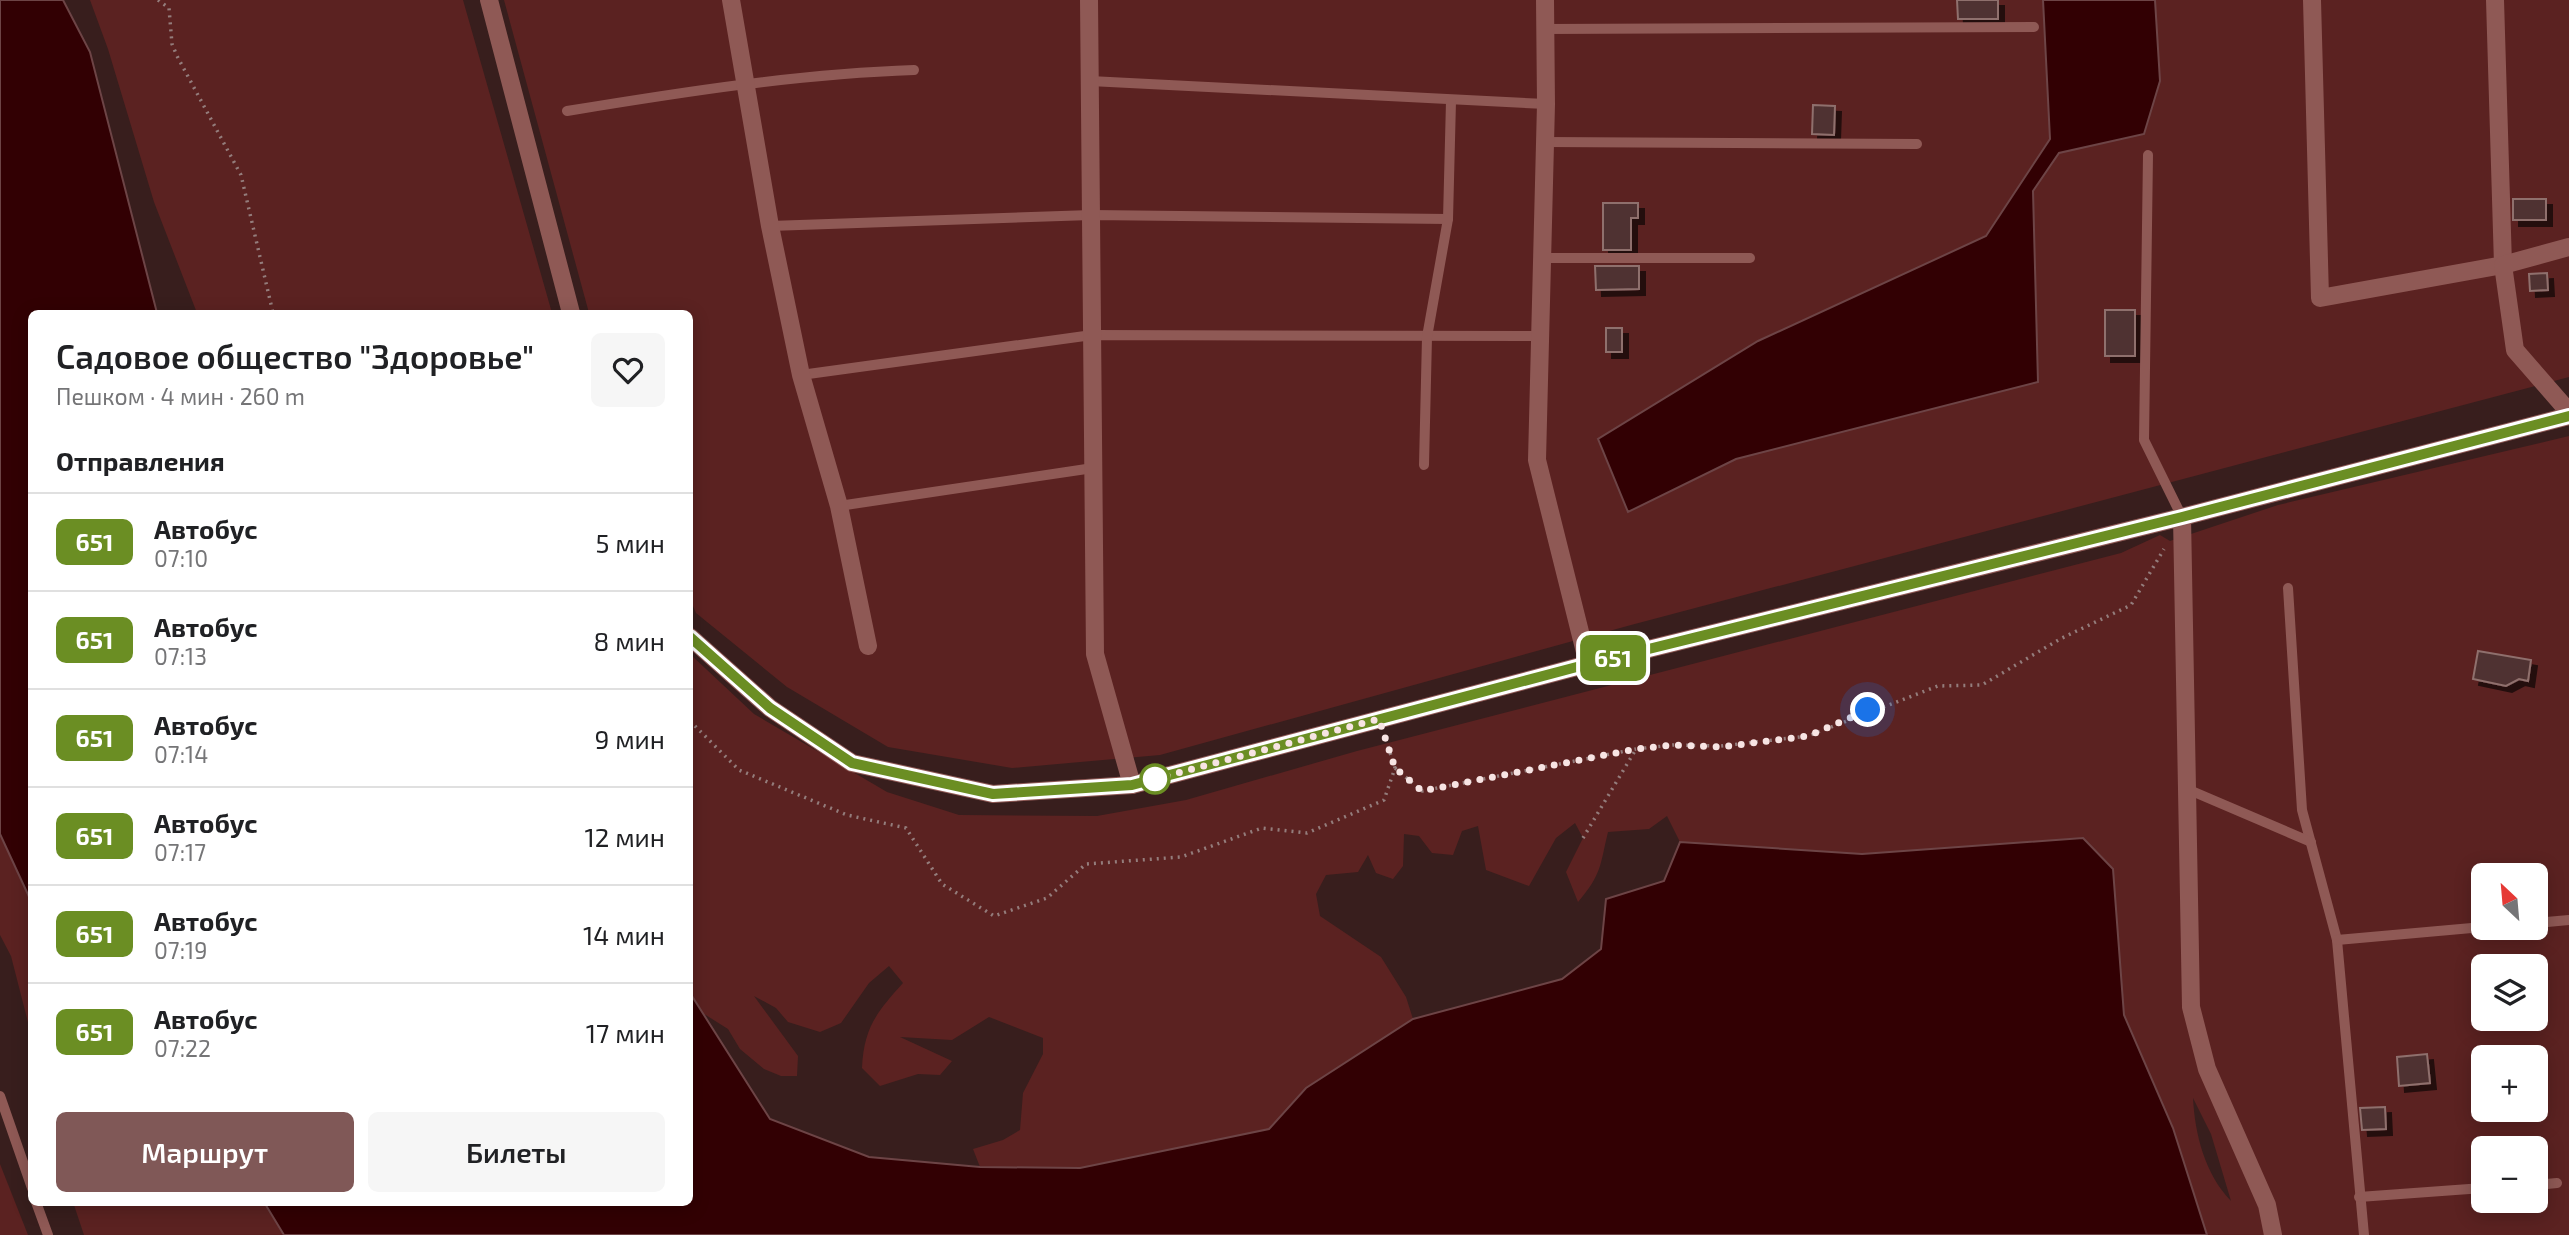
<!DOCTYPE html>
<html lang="ru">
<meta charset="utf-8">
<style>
:root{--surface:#fff;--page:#f6f6f6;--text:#202124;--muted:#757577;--line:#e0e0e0;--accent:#805857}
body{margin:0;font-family:"Exo 2",sans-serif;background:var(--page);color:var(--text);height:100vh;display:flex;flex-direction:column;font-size:26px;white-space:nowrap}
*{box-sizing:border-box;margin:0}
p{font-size:23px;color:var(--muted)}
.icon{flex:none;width:38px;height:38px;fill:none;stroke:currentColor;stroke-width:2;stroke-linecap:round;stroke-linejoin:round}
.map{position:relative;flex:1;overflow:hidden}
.details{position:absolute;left:28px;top:310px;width:665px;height:896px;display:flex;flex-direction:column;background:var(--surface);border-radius:10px;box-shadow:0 4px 18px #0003}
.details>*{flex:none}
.badge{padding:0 14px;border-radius:10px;font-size:24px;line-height:46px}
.needle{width:46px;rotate:334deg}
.buttons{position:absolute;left:2471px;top:863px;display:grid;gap:14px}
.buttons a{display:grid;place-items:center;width:77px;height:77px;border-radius:10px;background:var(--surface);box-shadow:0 4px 18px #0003;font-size:35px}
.you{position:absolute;width:35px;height:35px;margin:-18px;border:5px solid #fff;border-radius:50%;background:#1a73e8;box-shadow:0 0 0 10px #1a73e833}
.map>.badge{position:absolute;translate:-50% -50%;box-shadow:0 0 0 4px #fff}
h2{padding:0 28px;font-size:26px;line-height:63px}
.round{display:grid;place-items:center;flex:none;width:74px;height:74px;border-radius:10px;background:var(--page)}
.summary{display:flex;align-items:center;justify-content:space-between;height:119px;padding:0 28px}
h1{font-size:33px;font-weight:600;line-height:52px}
.action{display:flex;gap:14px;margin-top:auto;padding:14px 28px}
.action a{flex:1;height:80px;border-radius:10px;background:var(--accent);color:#fff;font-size:28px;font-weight:600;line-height:80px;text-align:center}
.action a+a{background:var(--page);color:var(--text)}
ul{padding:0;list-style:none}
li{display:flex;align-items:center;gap:21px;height:98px;padding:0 28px;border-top:2px solid var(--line)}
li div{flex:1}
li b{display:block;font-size:26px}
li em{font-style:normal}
li .badge{min-width:77px;font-weight:700;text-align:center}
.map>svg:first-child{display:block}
.green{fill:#5b2221;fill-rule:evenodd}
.water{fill:#320003;stroke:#6d4446;stroke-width:2}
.building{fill:#4f3331;stroke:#8f6f6d;stroke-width:2;filter:url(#shadow)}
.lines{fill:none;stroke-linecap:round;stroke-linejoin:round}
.path{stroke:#947d7c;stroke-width:3.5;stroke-dasharray:2 5;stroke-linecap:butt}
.lane{stroke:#8f5955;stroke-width:10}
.street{stroke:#8f5955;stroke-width:18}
.line-casing{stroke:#fff;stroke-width:16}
.line{stroke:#6b8e23;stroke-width:10}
.walk{stroke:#f7e4e3;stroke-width:7;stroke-dasharray:0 12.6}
.stop-dot{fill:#fff;stroke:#6b8e23;stroke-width:3.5}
</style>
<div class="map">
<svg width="2569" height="1235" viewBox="0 0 2569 1235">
<defs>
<filter id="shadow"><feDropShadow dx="6" dy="6" stdDeviation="0" flood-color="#0009"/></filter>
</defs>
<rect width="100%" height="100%" fill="#381e1d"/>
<g class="green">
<path d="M90 0H463L552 313H197L154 202 108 49Z"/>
<path d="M504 0H2569V377L1631 625 1160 755 1012 768 888 747 787 687 696 613 690 599V313H589Z"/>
<path d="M2569 436V1235H2207L2173 1128 2124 1015 2113 869 2083 838 1862 854 1680 842 1667 816 1649 829 1608 832C1600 865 1602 874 1578 902L1566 872 1583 838 1575 823 1556 838 1529 886 1486 870 1478 826 1462 831 1453 855 1432 853 1419 836 1404 834 1403 866 1393 879 1376 873 1368 855 1358 872 1326 875 1316 894 1320 916 1381 957 1406 997 1413 1019 1306 1088 1269 1129 1080 1168 980 1167 973 1149 1003 1140 1020 1130 1023 1093 1043 1054V1038L989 1017 952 1040 900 1037 952 1061 940 1075 918 1074 880 1086 862 1068C864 1028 876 1013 903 983L889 966 869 983 841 1023 820 1032 788 1022 776 1008 754 996 798 1056 797 1076H781L764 1069 740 1049 728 1029 701 1012 690 993V654L754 714 887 792 959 815 1097 816 1186 800 1357 751 2121 553 2160 535 2170 541 2278 505ZM2483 875H2536V928H2483ZM2483 966H2536V1018H2483ZM2483 1057H2536V1110H2483ZM2193 1098 2211 1134 2231 1201C2205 1174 2195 1135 2193 1098ZM2483 1148H2536V1200H2483Z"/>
<path d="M0 834 31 901V1034L11 956 0 935Z"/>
<path d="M0 1164 28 1235H0Z"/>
<path d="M73 1202H264L284 1235H84Z"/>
</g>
<g class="water">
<path d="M0 0H63L90 52 157 313H32L31 901 0 834Z"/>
<path d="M2043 0H2155L2160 81 2144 134 2059 153 2033 191 2038 382 1736 459 1628 512 1598 439 1758 341 1986 236 2050 139Z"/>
<path d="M2083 838 2113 869 2124 1015 2173 1128 2207 1235H284L264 1202H690V993L770 1119 869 1157 980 1167 1080 1168 1269 1129 1306 1088 1413 1019 1562 979 1601 949 1606 899 1664 881 1680 842 1862 854Z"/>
</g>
<g class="building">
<path d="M1957 0H1998V19H1958Z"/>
<path d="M1813 105 1835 106 1834 135 1812 134Z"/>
<rect x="2513" y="199" width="33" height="21"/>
<path d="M1603 203H1638V218H1631V250H1603Z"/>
<path d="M1595 266H1639V289L1596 290Z"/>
<path d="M2547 273 2548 290 2530 291 2529 274Z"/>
<rect x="2105" y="310" width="30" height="46"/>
<rect x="1606" y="328" width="16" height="24"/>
<path d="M2478 651 2531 660 2528 681 2519 679 2506 686 2473 679Z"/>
<path d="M2427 1054 2430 1083 2399 1086 2397 1057Z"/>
<path d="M2385 1107 2386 1129 2362 1130 2360 1108Z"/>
</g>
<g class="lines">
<g class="path">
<path d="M158 0 169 8 172 44 177 56 241 175 273 313"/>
<path d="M690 721 739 770 847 815 906 828 942 884 994 916 1047 898 1086 864 1181 857 1262 828 1307 833 1384 800 1395 768 1385 737"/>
<path d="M1395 768 1422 791 1636 749"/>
<path d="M1583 838 1636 749 1673 745 1721 746 1808 736 1938 686 1982 685 2060 639 2131 605 2164 549"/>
</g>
<g class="lane">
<path d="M1545 29 2034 27"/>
<path d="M1090 81 1546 104"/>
<path d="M567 111C683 92 797 74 914 70"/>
<path d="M1545 142 1917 144"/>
<path d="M2148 155 2144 440 2182 517"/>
<path d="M770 226 1091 215 1448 219"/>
<path d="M1542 258H1750"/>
<path d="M801 375 1092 335 1540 336"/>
<path d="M1424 465 1427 337 1448 219 1451 101"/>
<path d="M839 506 1093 468"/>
<path d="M2288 588 2302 810 2337 940 2364 1235"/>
<path d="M2187 789 2311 842"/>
<path d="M2536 923 2569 920"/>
<path d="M2337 940 2483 927"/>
<path d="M0 1096 32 1188"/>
<path d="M2536 1185 2557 1183"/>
<path d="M2359 1197 2483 1188"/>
<path d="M36 1202 48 1235"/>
</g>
<g class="street">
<path d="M489 0 571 313"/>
<path d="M731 0 770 226 801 375 839 506 868 646"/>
<path d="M1089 0 1095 654 1132 785"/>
<path d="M1545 0 1546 104 1537 460 1588 664"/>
<path d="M2312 0 2320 298 2503 265 2495 0"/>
<path d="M2569 247 2503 265 2515 350 2569 412"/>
<path d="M2182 517 2191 1007 2207 1069 2267 1205 2273 1235"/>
<path d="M690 637 770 708 852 763 993 794 1132 785 1588 664 2182 517 2569 416"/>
</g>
</g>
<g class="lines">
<g class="line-casing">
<path id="line" d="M690 637 770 708 852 763 993 794 1132 785 1588 664 2182 517 2569 416"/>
</g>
<use href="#line" class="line"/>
<path class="walk" d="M1155 779 1379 719 1395 768 1422 791 1636 749 1673 745 1721 747 1808 736 1868 710"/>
</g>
<circle class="stop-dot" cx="1155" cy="779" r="14"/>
</svg>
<div class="buttons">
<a><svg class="needle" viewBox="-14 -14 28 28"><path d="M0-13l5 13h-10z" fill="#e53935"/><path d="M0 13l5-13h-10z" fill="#757577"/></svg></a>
<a><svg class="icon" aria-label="layers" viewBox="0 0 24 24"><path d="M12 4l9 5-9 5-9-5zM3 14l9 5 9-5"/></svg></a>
<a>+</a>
<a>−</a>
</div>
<div class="you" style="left:1868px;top:710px"></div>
<b class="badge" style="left:1613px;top:658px;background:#6b8e23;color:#fff">651</b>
<section class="details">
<div class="summary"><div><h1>Садовое общество &quot;Здоровье&quot;</h1><p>Пешком · 4 мин · 260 m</p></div><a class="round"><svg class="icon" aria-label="heart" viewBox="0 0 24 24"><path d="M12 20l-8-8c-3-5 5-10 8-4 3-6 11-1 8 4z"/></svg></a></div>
<h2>Отправления</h2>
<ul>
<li><span class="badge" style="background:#6b8e23;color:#fff">651</span><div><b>Автобус</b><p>07:10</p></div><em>5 мин</em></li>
<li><span class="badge" style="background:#6b8e23;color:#fff">651</span><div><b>Автобус</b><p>07:13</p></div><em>8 мин</em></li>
<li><span class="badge" style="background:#6b8e23;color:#fff">651</span><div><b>Автобус</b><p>07:14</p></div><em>9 мин</em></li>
<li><span class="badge" style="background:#6b8e23;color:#fff">651</span><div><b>Автобус</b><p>07:17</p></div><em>12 мин</em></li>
<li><span class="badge" style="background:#6b8e23;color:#fff">651</span><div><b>Автобус</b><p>07:19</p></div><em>14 мин</em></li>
<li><span class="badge" style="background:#6b8e23;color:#fff">651</span><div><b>Автобус</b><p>07:22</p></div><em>17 мин</em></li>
</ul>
<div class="action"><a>Маршрут</a><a>Билеты</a></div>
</section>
</div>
